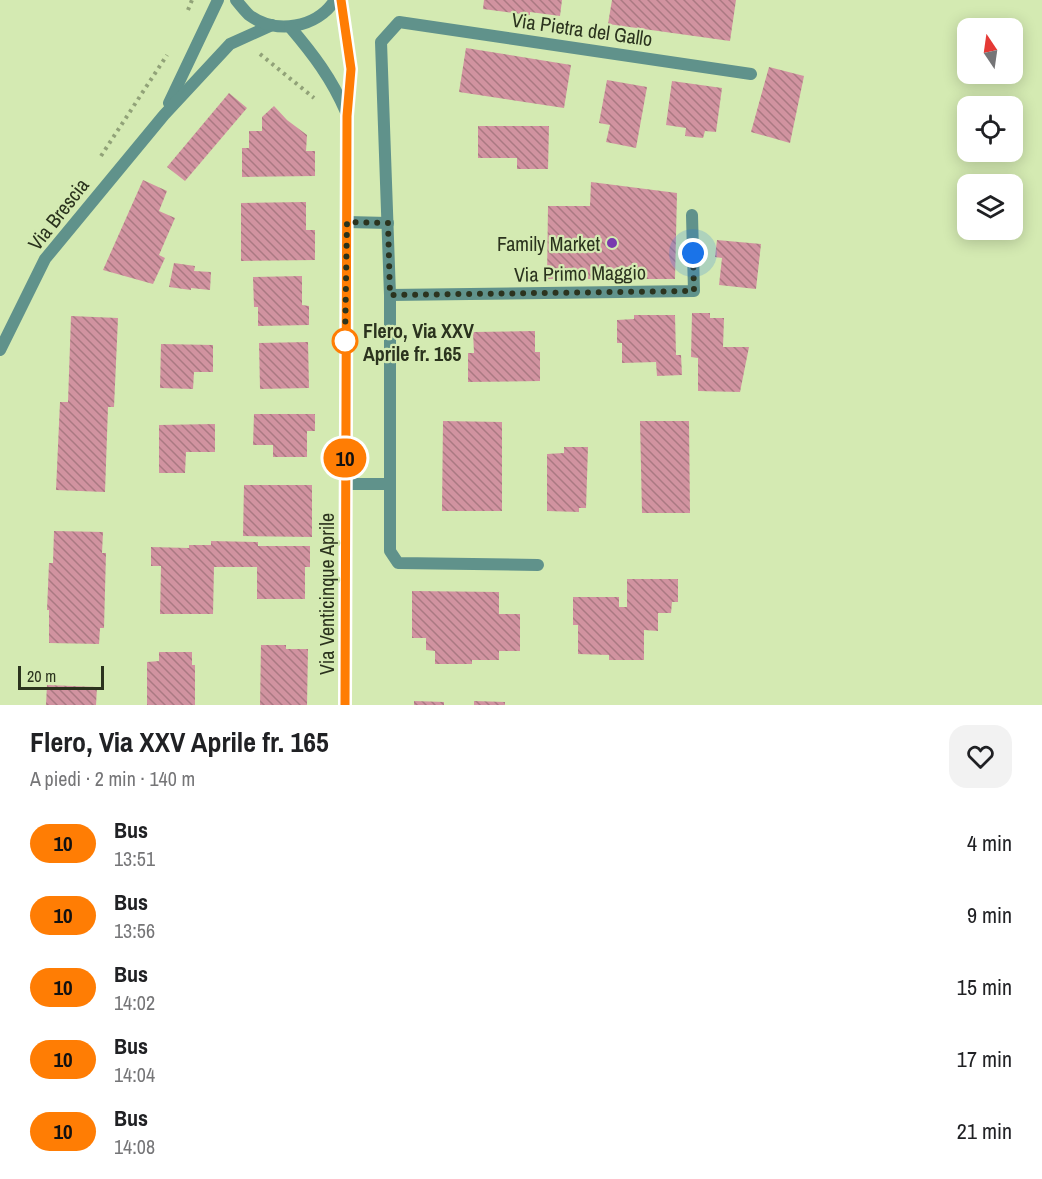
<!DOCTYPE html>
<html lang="it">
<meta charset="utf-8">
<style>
:root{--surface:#fff;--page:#f2f2f2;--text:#202124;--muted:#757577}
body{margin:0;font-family:"Archivo Narrow",sans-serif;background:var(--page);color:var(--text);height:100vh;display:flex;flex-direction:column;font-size:22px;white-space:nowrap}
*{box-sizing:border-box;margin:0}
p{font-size:20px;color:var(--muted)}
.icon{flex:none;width:33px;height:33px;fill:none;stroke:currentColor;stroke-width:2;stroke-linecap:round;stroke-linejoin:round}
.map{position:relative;height:705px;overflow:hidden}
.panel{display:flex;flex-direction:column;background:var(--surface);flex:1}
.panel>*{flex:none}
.badge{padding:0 12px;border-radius:20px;font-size:21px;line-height:39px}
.needle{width:39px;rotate:347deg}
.fabs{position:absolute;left:957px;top:18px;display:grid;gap:12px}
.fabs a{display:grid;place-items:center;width:66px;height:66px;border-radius:12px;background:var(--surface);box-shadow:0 3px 15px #0003;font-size:30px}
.scale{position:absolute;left:18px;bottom:15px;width:86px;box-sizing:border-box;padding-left:6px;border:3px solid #2b331e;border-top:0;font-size:16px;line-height:21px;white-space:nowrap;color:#2b331e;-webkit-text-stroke:4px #d4eab2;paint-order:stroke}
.you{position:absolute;width:30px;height:30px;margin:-15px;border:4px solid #fff;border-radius:50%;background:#1a73e8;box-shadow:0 0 0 9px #1a73e833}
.map>.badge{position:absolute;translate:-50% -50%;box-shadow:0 0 0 3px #fff}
.round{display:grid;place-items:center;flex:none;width:63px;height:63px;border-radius:18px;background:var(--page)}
.headline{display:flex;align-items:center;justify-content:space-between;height:102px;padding:0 30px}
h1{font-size:28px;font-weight:700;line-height:45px}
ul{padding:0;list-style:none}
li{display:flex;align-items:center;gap:18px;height:72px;padding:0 30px}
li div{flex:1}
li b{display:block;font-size:22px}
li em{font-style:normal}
li .badge{min-width:66px;font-weight:700;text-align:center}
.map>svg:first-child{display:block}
.building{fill:url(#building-back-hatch)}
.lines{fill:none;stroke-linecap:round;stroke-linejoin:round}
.path{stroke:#91a278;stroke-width:4;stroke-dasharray:3 4.5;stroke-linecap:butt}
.minor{stroke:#60928b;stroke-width:12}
.tertiary{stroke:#60928b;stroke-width:12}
.line-casing{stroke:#fff;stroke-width:14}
.line{stroke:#ff7d04;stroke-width:9}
.walk{stroke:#2b331e;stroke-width:6;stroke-dasharray:0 10.8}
.poi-dot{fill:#7839ae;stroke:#d4eab2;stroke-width:2}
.stop-dot{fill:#fff;stroke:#ff7d04;stroke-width:3}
.labels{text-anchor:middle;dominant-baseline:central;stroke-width:4.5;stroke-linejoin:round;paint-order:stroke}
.street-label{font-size:20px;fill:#2b331e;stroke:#d4eab2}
.poi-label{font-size:20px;fill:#2b331e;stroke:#d4eab2;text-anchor:end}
.stop-label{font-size:20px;font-weight:bold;fill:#2b331e;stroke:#d4eab2;text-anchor:start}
</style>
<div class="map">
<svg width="1042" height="705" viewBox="0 0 1042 705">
<defs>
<pattern id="building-back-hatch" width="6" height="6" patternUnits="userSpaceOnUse" patternTransform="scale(1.5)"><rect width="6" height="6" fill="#d193a0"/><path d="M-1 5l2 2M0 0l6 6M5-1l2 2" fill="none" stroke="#aa7982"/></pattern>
</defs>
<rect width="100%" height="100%" fill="#d4eab2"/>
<g class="building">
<path d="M484 0H562L560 16 530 12V15L483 9Z"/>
<path d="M612 0H736L730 41 608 24Z"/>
<path d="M466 48 571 65 564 108 459 92Z"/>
<path d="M769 67 804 76 790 143 751 132Z"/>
<path d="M607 80 647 87 636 148 606 142 610 125 599 123Z"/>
<path d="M672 81 722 88 716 132 705 131 703 138 685 136 686 128 666 125Z"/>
<path d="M229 93 247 108 185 181 167 167Z"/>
<path d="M274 106 287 120 307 135 306 151H315V176L242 177V148H249V131H262V117Z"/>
<path d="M478 126H549L548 169H517V158H478Z"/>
<path d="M143 180 167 191 159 211 175 218 159 255 165 258 153 284 103 270Z"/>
<path d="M591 182 677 193 675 279H547L548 206H590Z"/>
<path d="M306 202V230H315V260L241 261V203Z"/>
<path d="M717 240 761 244 756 289 719 285 722 258 715 257Z"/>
<path d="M174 263 195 266 194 271 211 272 210 290 191 288V290L169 287Z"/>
<path d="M302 276V305L309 306V325L258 326V307H254L253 277Z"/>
<path d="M692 313H710V318H724L723 347H749L740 392 698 391V358L691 357Z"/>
<path d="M634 315H675L676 355H681L682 375 657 376 656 362 622 363V343H617V320L634 319Z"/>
<path d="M71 316 118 318 114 407H108L105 492 56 490 60 402H68Z"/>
<path d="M535 331V352H540V381L468 382V353H474L473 332Z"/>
<path d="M308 342 309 388 260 389 259 343Z"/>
<path d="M161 344 213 345V372H194L193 389 160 388Z"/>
<path d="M254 414H315V431H307V457H273V445H253Z"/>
<path d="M443 421 502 422V511H442Z"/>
<path d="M640 421H689L690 513H642Z"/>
<path d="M215 424V452H186L185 473H159V425Z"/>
<path d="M564 447H588L586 508H579V512L547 511V454L564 453Z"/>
<path d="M244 485H312V537L243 536Z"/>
<path d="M54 531 103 532 102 553H106L104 628H100L99 644 49 643V610H47L49 563H53Z"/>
<path d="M211 541 258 542V546H310V567H305V599H257V567H214L213 614H160L161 566H151V547L189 548V545H211Z"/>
<path d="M627 579H678V602H672L671 613H658V631L644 630V660H609V655L578 654V625H573V597H619V607H627Z"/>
<path d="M412 591 499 592V614H520V651H499V660H472V664H435V651L426 650V638H412Z"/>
<path d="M261 645H286V649H308L307 705H260Z"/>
<path d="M159 652H192V665H195V705H147V662L159 661Z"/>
<path d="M47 685 97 687 96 705H46Z"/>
<path d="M414 701 444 702V705H414Z"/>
<path d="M474 701 505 702V705H474Z"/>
</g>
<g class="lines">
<g class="path">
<path d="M188 10 192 0"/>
<path d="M260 54 314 98"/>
<path d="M101 156 167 55"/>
</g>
<g class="minor">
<path d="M169 103 218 0"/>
<path d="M347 222 388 223"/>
<path d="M390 295 694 291 692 215"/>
<path d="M0 350 45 259 164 115 230 44 272 25"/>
<path d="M345 484H389"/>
<path d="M538 565 398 563 390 551V295L381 42 399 22 751 74"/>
</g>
<g class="tertiary">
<path d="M236 0C240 5 245 11 249 15 276 35 317 28 335 0"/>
<path d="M341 0 351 69 347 116 345 705"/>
<path d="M290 27C313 54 332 79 346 112"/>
</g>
</g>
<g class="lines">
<g class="line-casing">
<path id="line" d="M341 0 351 69 347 116 345 705"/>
</g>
<use href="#line" class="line"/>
<path class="walk" d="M345 341V342L347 222 388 223 390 295 694 291 693 253"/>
</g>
<circle class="poi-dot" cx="612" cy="243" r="6"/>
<circle class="stop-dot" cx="345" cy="341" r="12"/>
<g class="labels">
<g class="street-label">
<text transform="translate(582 29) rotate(8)">Via Pietra del Gallo</text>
<text transform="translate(58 214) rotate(-52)">Via Brescia</text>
<text transform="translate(580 273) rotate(-1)">Via Primo Maggio</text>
<text transform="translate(326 594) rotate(-90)">Via Venticinque Aprile</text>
</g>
<g class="poi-label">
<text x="600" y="243">Family Market</text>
</g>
<g class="stop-label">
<text x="363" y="330">Flero, Via XXV<tspan x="363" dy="23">Aprile fr. 165</tspan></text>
</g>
</g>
</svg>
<div class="fabs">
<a><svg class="needle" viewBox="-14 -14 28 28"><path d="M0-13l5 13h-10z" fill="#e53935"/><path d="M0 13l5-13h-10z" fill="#757577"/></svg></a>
<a><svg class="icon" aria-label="locate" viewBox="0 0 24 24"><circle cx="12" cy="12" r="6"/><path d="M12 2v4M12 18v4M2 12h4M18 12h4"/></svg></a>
<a><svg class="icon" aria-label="layers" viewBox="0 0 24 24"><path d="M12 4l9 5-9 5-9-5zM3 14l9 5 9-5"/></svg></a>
</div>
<div class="scale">20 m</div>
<div class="you" style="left:693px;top:253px"></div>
<b class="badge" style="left:345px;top:458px;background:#ff7d04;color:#111">10</b>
</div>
<section class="panel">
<div class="headline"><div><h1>Flero, Via XXV Aprile fr. 165</h1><p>A piedi · 2 min · 140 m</p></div><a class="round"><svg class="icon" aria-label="heart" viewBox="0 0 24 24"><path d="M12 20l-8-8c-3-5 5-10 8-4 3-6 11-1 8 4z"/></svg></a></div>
<ul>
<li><span class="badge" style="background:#ff7d04;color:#111">10</span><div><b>Bus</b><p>13:51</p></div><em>4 min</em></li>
<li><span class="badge" style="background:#ff7d04;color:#111">10</span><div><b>Bus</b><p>13:56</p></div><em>9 min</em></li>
<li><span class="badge" style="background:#ff7d04;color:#111">10</span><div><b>Bus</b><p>14:02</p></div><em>15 min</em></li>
<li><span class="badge" style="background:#ff7d04;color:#111">10</span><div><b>Bus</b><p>14:04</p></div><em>17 min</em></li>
<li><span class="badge" style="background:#ff7d04;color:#111">10</span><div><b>Bus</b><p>14:08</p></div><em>21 min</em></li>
</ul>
</section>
